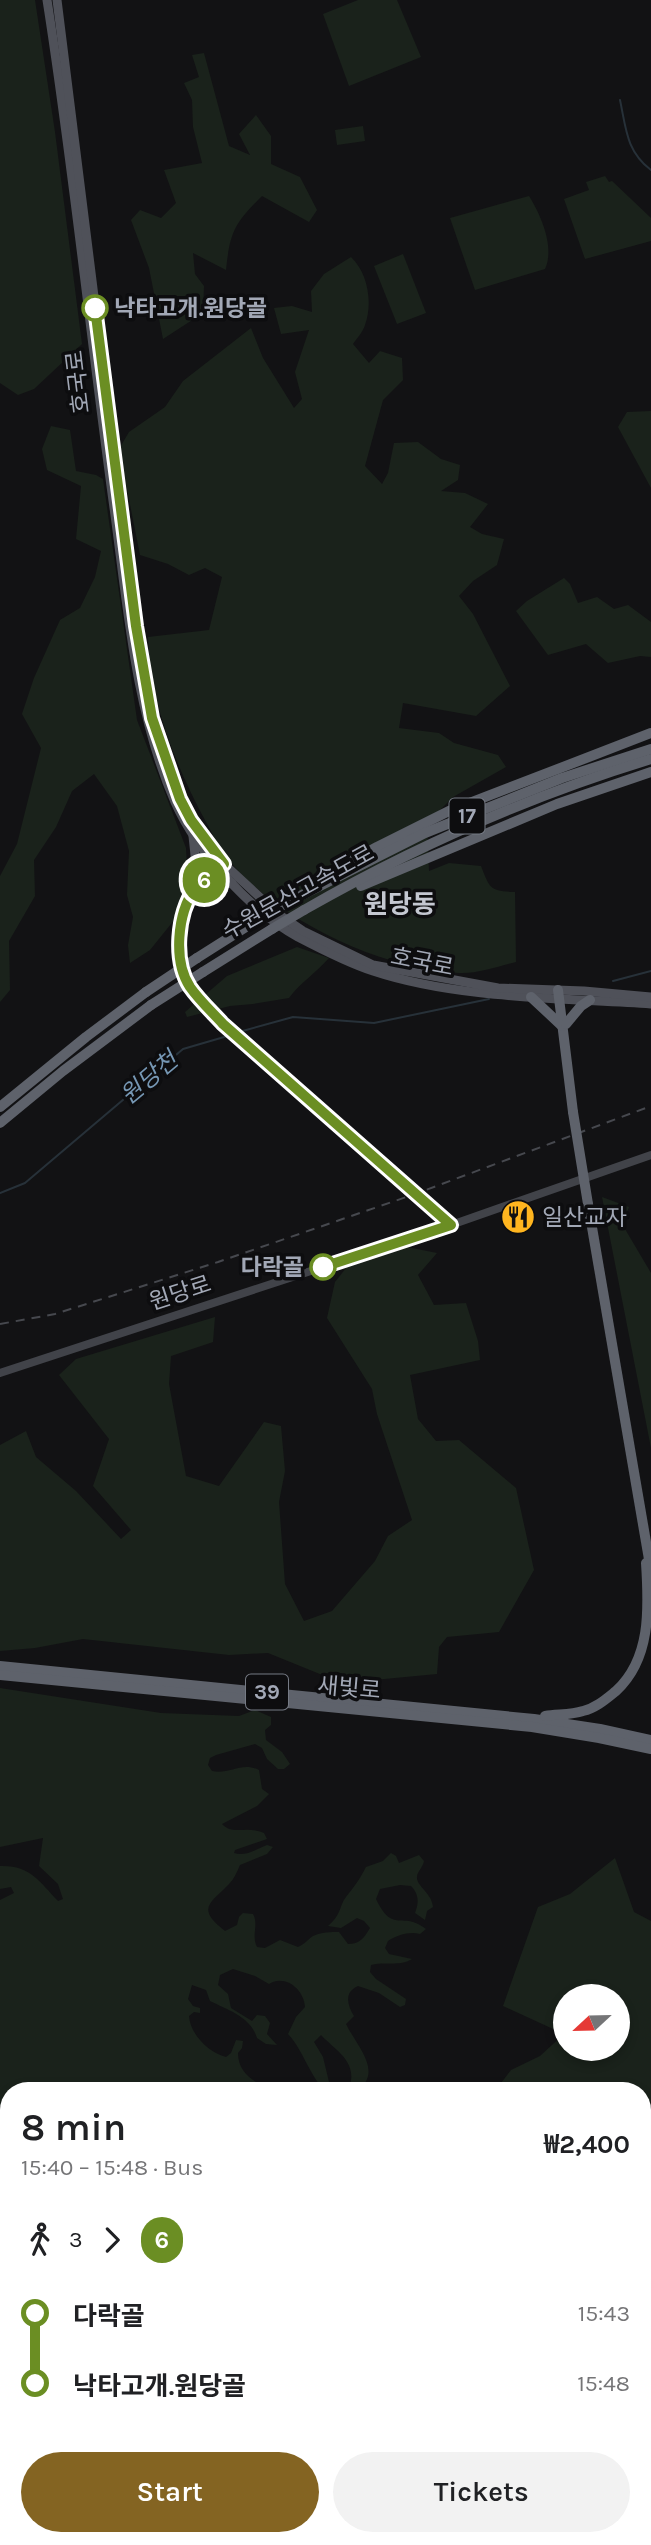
<!DOCTYPE html>
<meta charset="utf-8">
<style>
:root{--surface:#fff;--page:#f2f2f2;--text:#202124;--muted:#757577;--accent:#846422}
body{margin:0;font-family:Karla,"Noto Sans KR",sans-serif;background:var(--page);color:var(--text);height:100vh;display:flex;flex-direction:column;font-size:26px;white-space:nowrap}
*{box-sizing:border-box;margin:0}
p{font-size:23px;color:var(--muted)}
.icon{flex:none;width:38px;height:38px;fill:none;stroke:currentColor;stroke-width:2;stroke-linecap:round;stroke-linejoin:round}
.map{position:relative;flex:1;overflow:hidden}
.side{position:absolute;left:0px;top:2082px;width:651px;height:464px;display:flex;flex-direction:column;background:var(--surface);border-radius:28px 28px 0 0;box-shadow:0 4px 10px #0003}
.side>*{flex:none}
.badge{padding:0 14px;border-radius:23px;font-size:24px;line-height:46px}
.needle{width:46px;rotate:248deg}
.buttons{position:absolute;left:553px;top:1984px;display:grid;gap:14px}
.buttons a{display:grid;place-items:center;width:77px;height:77px;border-radius:50%;background:var(--surface);box-shadow:0 4px 10px #0003;font-size:35px}
.map>.badge{position:absolute;translate:-50% -50%;box-shadow:0 0 0 4px #fff}
.legs{display:flex;align-items:center;gap:10px;height:77px;padding:0 21px;font-size:23px}
.legs p{margin-inline-start:auto}
.summary{display:flex;align-items:center;justify-content:space-between;height:119px;padding:0 21px}
h1{font-size:38px;font-weight:600;line-height:52px}
.button{display:flex;gap:14px;margin-top:auto;padding:14px 21px}
.button a{flex:1;height:80px;border-radius:42px;background:var(--accent);color:#fff;font-size:28px;font-weight:600;line-height:80px;text-align:center}
.button a+a{background:var(--page);color:var(--text)}
ul{padding:0 21px;list-style:none}
li{display:flex;align-items:center;gap:24px;height:70px;font-size:26px}
li i{display:grid;place-items:center;width:10px;height:100%;margin:0 9px;background:currentColor}
li i::after{content:'';width:18px;height:18px;margin:-9px;border:5px solid;border-radius:50%;background:var(--surface)}
li p{margin-inline-start:auto}
li:first-child i{background:linear-gradient(#0000 50%,currentColor 0)}
li:last-child i{background:linear-gradient(currentColor 50%,#0000 0)}
.map>svg:first-child{display:block}
.green{fill:#1a221b;fill-rule:evenodd}
.lines{fill:none;stroke-linecap:round;stroke-linejoin:round}
.stream{stroke:#273139;stroke-width:2}
.secondary{stroke:#414349;stroke-width:8}
.primary{stroke:#4f5159;stroke-width:9}
.highway{stroke:#5e626b;stroke-width:10}
.rail{stroke:#46484e;stroke-width:2;stroke-dasharray:9 7;stroke-linecap:butt}
.highway-bridge{stroke:#5e626b;stroke-width:10}
.line-1-casing{stroke:#fff;stroke-width:16}
.line-1{stroke:#6b8e23;stroke-width:10}
.stop-1-dot{fill:#fff;stroke:#6b8e23;stroke-width:3.5}
.labels{text-anchor:middle;dominant-baseline:central;stroke-width:7;stroke-linejoin:round;paint-order:stroke}
.shield{fill:#0d0d0f;stroke:#757a84;stroke-width:2}
.shield-label{font-size:21px;font-weight:bold;fill:#a2a8b6}
.stop-label{font-size:23px;font-weight:bold;fill:#a2a8b6;stroke:#0d0d0f;text-anchor:start}
.street-label{font-size:23px;fill:#a2a8b6;stroke:#0d0d0f}
.poi-label{font-size:23px;fill:#a2a8b6;stroke:#0d0d0f;text-anchor:start}
.water-label{font-size:24px;font-style:italic;fill:#7697b4;stroke:#0d0d0f}
.quarter-label{font-size:26px;font-weight:bold;fill:#c4c7d1;stroke:#0d0d0f}
</style>
<div class="map">
<svg width="651" height="2545" viewBox="0 0 651 2545">
<rect width="100%" height="100%" fill="#121214"/>
<g class="green">
<path d="M0 0H35L55 132 82 344 34 389 18 395 0 383Z"/>
<path d="M358 0H397L421 57 349 86 323 14Z"/>
<path d="M204 53 229 146 250 155 239 134 256 115 271 136V164L300 177 317 210 309 222 262 196C235 223 230 231 226 270L193 253 195 274 204 286 203 313 163 339 149 268 131 220 140 210 161 218 176 203 164 170 202 163 193 127 192 100 184 83 199 77 192 55Z"/>
<path d="M363 126 365 141 337 145 335 130Z"/>
<path d="M605 176 609 182 612 181 651 218V241L585 259 564 199 589 190 586 182Z"/>
<path d="M529 196C541 215 555 248 545 269L475 290 450 218Z"/>
<path d="M403 254 426 313 397 324 374 266Z"/>
<path d="M351 257C368 273 373 303 365 325 363 332 357 338 353 344L369 363 380 351 402 358 403 380 383 400 365 466 382 484 388 473 394 443 418 442 441 459 460 465 458 480 441 491 465 493 488 504 470 527 482 534 504 539 497 565 473 581 459 596 473 614 510 686 476 716 403 703 399 728 439 733 454 743 498 755 506 767 453 797 427 823 429 871 449 863 481 866C490 889 490 891 515 892L516 962C499 966 477 974 459 973 379 969 273 919 224 854 217 845 212 832 206 822 175 765 150 701 148 637L209 630 222 577 205 568 189 575 168 564 140 555 119 449 129 432 165 407 183 381 251 328 263 358 294 408 302 399 295 372 309 330 281 334 274 308 292 306 312 312 311 291 324 274Z"/>
<path d="M651 411V488L618 427 627 412Z"/>
<path d="M51 426 70 430 76 471 96 475 103 479 137 720 186 848 188 887 183 909 150 950 130 963 128 945 133 917 127 895 129 851 117 806 94 774 72 791 56 827 34 860 35 896 9 941 10 990 0 1002V876L17 844 41 748 22 714 34 678 60 620 80 608 95 577 101 551 76 539 81 486 47 470 42 449Z"/>
<path d="M564 578 570 584 578 603 597 597 614 609 628 605 651 622V657L640 656 608 663 586 644 548 655 516 611 527 601Z"/>
<path d="M297 947 329 958C316 973 301 982 289 998L253 1004 230 1006 187 1017 185 1012 227 976Z"/>
<path d="M602 1197 629 1207 622 1224 651 1273V1448Z"/>
<path d="M407 1247 437 1253 418 1275 434 1305 466 1303 478 1341 480 1360 410 1375 418 1419 436 1441 459 1440 516 1488 534 1570 499 1632 447 1637 439 1647 437 1674 342 1683 268 1653 229 1655 83 1639 35 1648 0 1651V1445L26 1431 36 1457 76 1491 121 1539 131 1530 93 1486 109 1439 59 1375 76 1359 215 1317 213 1342 171 1356 169 1384 186 1476 219 1486 264 1422 281 1426 285 1471 279 1502 285 1584 304 1621 332 1611 375 1561 388 1536 412 1520 377 1414 372 1389 327 1318 335 1282 350 1263Z"/>
<path d="M0 1688 161 1713 239 1716 255 1710 271 1717V1725L265 1730 266 1740 282 1752 290 1764 284 1769H278L267 1759 262 1748 255 1744 216 1755 210 1758 208 1765 212 1771C229 1775 242 1761 259 1770L262 1789 269 1794 257 1806 222 1824C233 1836 246 1825 264 1833L267 1839 235 1850 234 1853C245 1857 257 1849 267 1845L273 1847 267 1854 240 1865C237 1872 234 1879 229 1884 211 1903 195 1908 225 1931L237 1925 239 1917 243 1913 253 1914C259 1925 251 1935 257 1947L265 1948 280 1940 298 1947C305 1944 307 1940 313 1936 321 1932 331 1932 339 1932L348 1944C360 1944 364 1938 370 1928L364 1921 357 1918 341 1928 328 1926C342 1914 339 1906 346 1897 354 1887 360 1879 366 1867L383 1861 391 1853 396 1856 399 1863 419 1855 424 1861C423 1867 417 1872 417 1877 416 1886 432 1893 433 1907L427 1911 425 1920 415 1913C419 1903 419 1894 411 1886L400 1885 380 1889 376 1899C393 1935 402 1910 426 1929L420 1934C410 1931 397 1935 388 1941L385 1948 389 1954 412 1959C399 1967 385 1961 371 1965L370 1972 376 1979 406 1999 405 2005 400 2007 379 1993 358 1986C344 1992 347 2005 354 2016L346 2024C356 2045 385 2073 356 2091L350 2085C357 2061 335 2050 321 2035L314 2042 323 2057 329 2082 343 2086 346 2091H326C309 2076 304 2051 288 2034L296 2017 305 2007C304 1989 285 1974 269 1984L255 1976 233 1969 220 1975 218 1985 228 1994 231 2008 252 2021 257 2015 265 2016 270 2023 267 2034 277 2045 266 2044 257 2038C251 2017 228 2010 210 2001L206 1990 192 1985 188 1999 193 2006 200 2008V2013L194 2012 189 2016C190 2034 209 2053 226 2057L231 2053 236 2040 243 2041 242 2048 238 2053C238 2074 255 2082 272 2091H9V2538H202L196 2545 184 2543 177 2545H0V1900L14 1893 11 1887 0 1889V1866C30 1865 39 1881 58 1901L63 1899 58 1884 39 1866 43 1838 0 1847Z"/>
<path d="M615 1858 634 1912 651 1921V2320L642 2317V2091H495L511 2070 540 2056 564 2034 503 2006 538 1907 570 1894ZM565 1997H618V2049H565Z"/>
<path d="M651 2469V2539L645 2535 642 2528V2481L646 2471Z"/>
<path d="M295 2538H328L363 2545H290Z"/>
<path d="M497 2538H543L540 2545H501Z"/>
<path d="M561 2538H613L616 2545H565L569 2542Z"/>
</g>
<g class="lines">
<g class="stream">
<path d="M620 100C626 128 626 151 651 170"/>
<path d="M613 981 651 971"/>
<path d="M239 1032 293 1017 374 1023 489 999"/>
<path d="M0 1193 25 1183 183 1049 231 1035"/>
</g>
<g class="secondary">
<path d="M223 864C215 871 201 879 195 889 177 914 173 961 190 987 199 1000 212 1012 223 1024L451 1225"/>
<path d="M0 1373 451 1225 651 1155"/>
</g>
<g class="primary">
<path d="M47 0C74 171 91 344 115 515 128 611 136 713 175 802 197 852 251 911 298 937 321 949 348 963 373 971 457 999 563 998 651 1004"/>
<path d="M57 0 120 505"/>
<path d="M200 832 224 864 278 914 303 931 373 965 498 988 584 991 651 997"/>
<path d="M193 836 197 874 195 888 232 883"/>
</g>
<g class="highway">
<path d="M339 868 377 847 449 811 651 733"/>
<path d="M361 886 557 804 651 772"/>
<path d="M290 901 425 833 562 778 651 749"/>
<path d="M304 910C414 847 530 796 651 759"/>
<path d="M197 958 257 920"/>
<path d="M203 972 272 929"/>
<path d="M558 990 573 1112"/>
<path d="M531 997 562 1026"/>
<path d="M566 1024 581 1006 590 1000"/>
<path d="M0 1107 86 1037 146 992"/>
<path d="M0 1123 63 1071 151 1005"/>
<path d="M588 1204 651 1571"/>
<path d="M0 1666 534 1719 600 1729 651 1740"/>
<path d="M0 1675 532 1727 599 1738 651 1749"/>
<path d="M545 1716C558 1714 571 1715 583 1711 596 1708 606 1699 616 1691 651 1659 649 1609 646 1563"/>
</g>
<path class="rail" d="M0 1324 55 1314 218 1262 415 1194 651 1106"/>
<g class="highway-bridge">
<path d="M257 920 290 901"/>
<path d="M272 929 304 910"/>
<path d="M146 992 197 958"/>
<path d="M151 1005 203 972"/>
<path d="M573 1112 588 1204"/>
</g>
</g>
<g class="lines">
<g class="line-1-casing">
<path id="line-1" d="M95 308 136 626 152 718 180 799 191 820 224 864C215 871 201 879 195 888 177 914 173 961 190 987 199 1000 212 1012 223 1024L451 1225 323 1267"/>
</g>
<use href="#line-1" class="line-1"/>
</g>
<defs>
<g id="restaurant-disc" transform="scale(1.75)"><circle r="9.5" fill="#ffb51f" stroke="#0d0d0f"/><path d="M-5-6h1v4h1v-4h1v4h1v-4h1v5L-1.5 .5V6h-2V.5L-5-1ZM5-6V6H3V1.5H1.5Q1.5-4 5-6Z" fill="#111"/></g>
</defs>
<g fill-rule="evenodd">
<use href="#restaurant-disc" x="518" y="1217"/>
</g>
<g class="stop-1-dot">
<circle cx="95" cy="308" r="12"/>
<circle cx="323" cy="1267" r="12"/>
</g>
<g class="labels">
<g class="shield">
<rect x="449.5" y="798.5" width="35" height="35" rx="5"/>
<rect x="246" y="1674.5" width="42" height="35" rx="5"/>
</g>
<g class="shield-label">
<text x="467" y="816">17</text>
<text x="267" y="1692">39</text>
</g>
<g class="stop-label">
<text x="114" y="308">낙타고개.원당골</text>
<text x="304" y="1267" text-anchor="end">다락골</text>
</g>
<g class="street-label">
<text transform="translate(78 382) rotate(-97)">호국로</text>
<text transform="translate(298 892) rotate(-29)">수원문산고속도로</text>
<text transform="translate(422 962) rotate(11)">호국로</text>
<text transform="translate(180 1293) rotate(-18)">원당로</text>
<text transform="translate(349 1688) rotate(5)">새빛로</text>
</g>
<g class="poi-label">
<text x="542" y="1217">일산교자</text>
</g>
<g class="water-label">
<text transform="translate(149 1078) rotate(-40)">원당천</text>
</g>
<g class="quarter-label">
<text x="400" y="904">원당동</text>
</g>
</g>
</svg>
<div class="buttons">
<a><svg class="needle" viewBox="-14 -14 28 28"><path d="M0-13l5 13h-10z" fill="#e53935"/><path d="M0 13l5-13h-10z" fill="#757577"/></svg></a>
</div>
<b class="badge" style="left:204px;top:880px;background:#6b8e23;color:#fff">6</b>
<section class="side">
<div class="summary"><div><h1>8 min</h1><p>15:40 – 15:48 · Bus</p></div><b>₩2,400</b></div>
<div class="legs"><svg class="icon" aria-label="walk" viewBox="0 0 24 24"><circle cx="13" cy="4" r="2"/><path d="M13 8l-2 6 4 7M11 14l-3 7M7 12l3-4h3l4 4"/></svg>3<svg class="icon" aria-label="forward" viewBox="0 0 24 24"><path d="M9 5l7 7-7 7"/></svg><b class="badge" style="background:#6b8e23;color:#fff">6</b></div>
<ul>
<li><i style="color:#6b8e23"></i><b>다락골</b><p>15:43</p></li>
<li><i style="color:#6b8e23"></i><b>낙타고개.원당골</b><p>15:48</p></li>
</ul>
<div class="button"><a>Start</a><a>Tickets</a></div>
</section>
</div>
